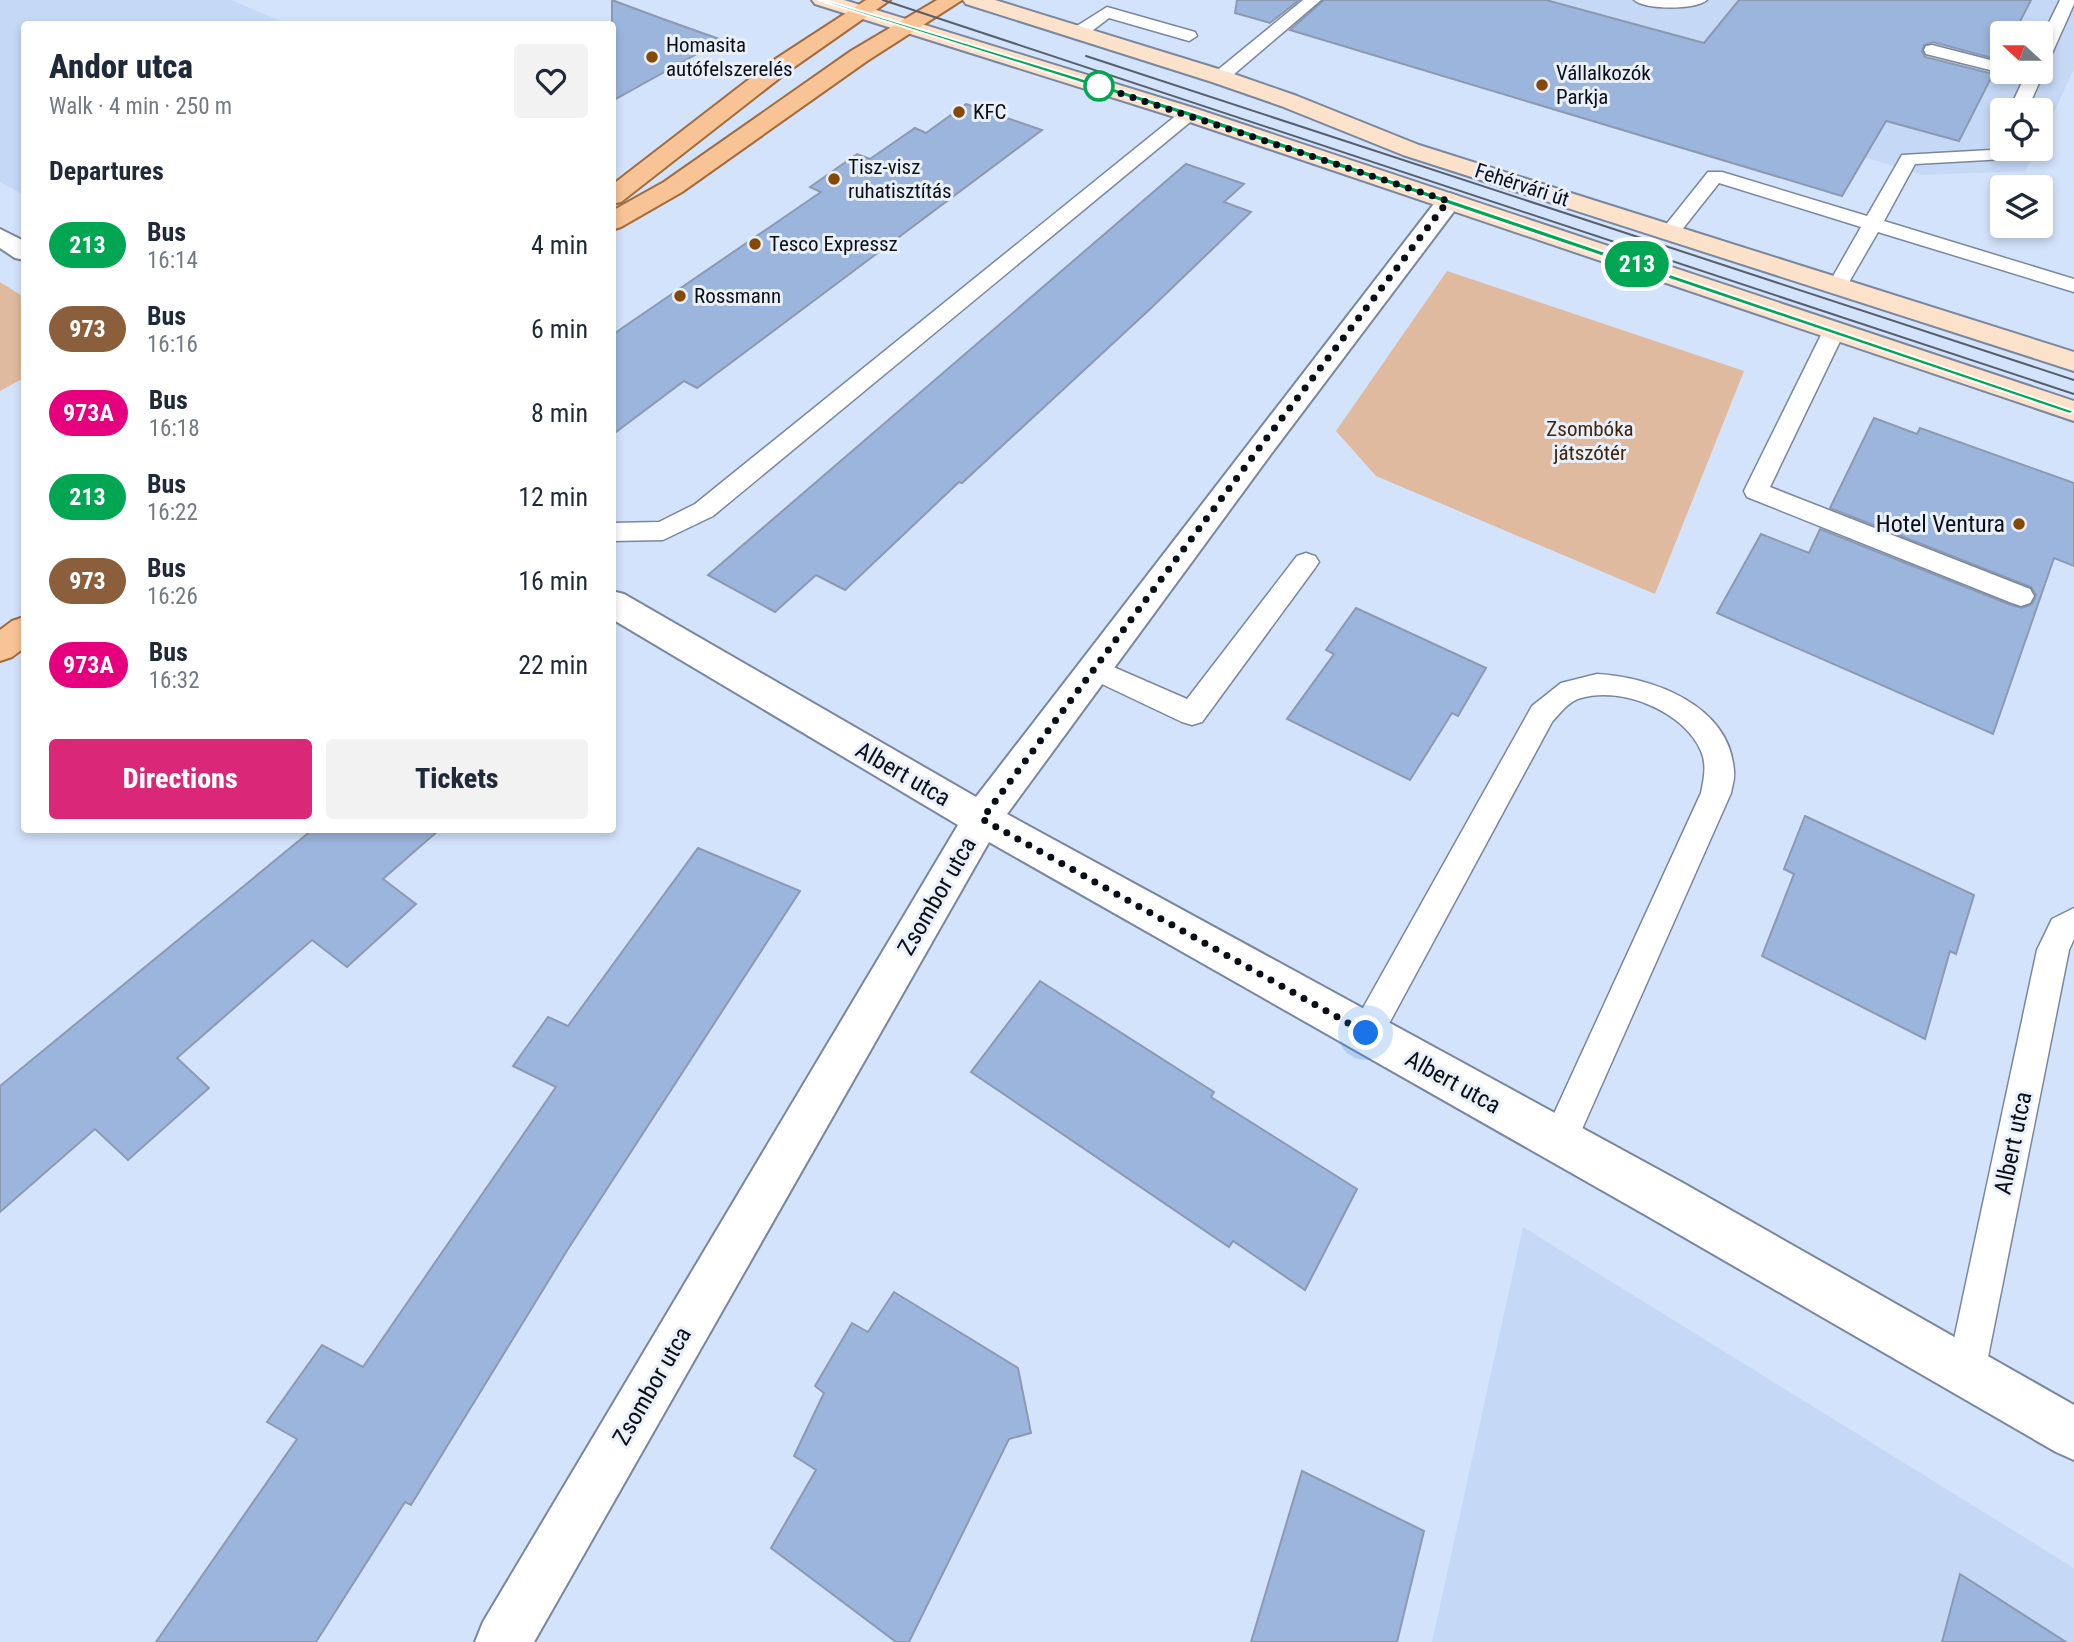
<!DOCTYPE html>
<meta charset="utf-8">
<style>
:root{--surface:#fff;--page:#f2f2f3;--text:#1f2937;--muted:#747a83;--accent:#db2777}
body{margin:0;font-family:"Roboto Condensed",sans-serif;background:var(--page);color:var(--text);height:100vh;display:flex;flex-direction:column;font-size:26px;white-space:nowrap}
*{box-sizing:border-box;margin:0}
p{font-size:23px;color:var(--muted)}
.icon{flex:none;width:38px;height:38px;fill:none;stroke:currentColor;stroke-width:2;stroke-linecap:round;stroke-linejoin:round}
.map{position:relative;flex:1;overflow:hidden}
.drawer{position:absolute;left:21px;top:21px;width:595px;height:812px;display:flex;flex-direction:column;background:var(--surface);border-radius:7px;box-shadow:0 4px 10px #0003}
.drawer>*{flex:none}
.badge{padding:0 14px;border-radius:23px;font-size:24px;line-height:46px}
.needle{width:46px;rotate:291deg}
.controls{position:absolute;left:1990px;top:21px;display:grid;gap:14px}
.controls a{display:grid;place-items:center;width:63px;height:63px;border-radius:7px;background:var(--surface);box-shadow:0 4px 10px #0003;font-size:35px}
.you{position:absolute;width:35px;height:35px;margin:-18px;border:5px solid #fff;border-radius:50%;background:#1a73e8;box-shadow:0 0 0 10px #1a73e833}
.map>.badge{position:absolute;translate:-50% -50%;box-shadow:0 0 0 4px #fff}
h2{padding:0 28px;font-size:26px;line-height:63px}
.round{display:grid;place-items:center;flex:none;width:74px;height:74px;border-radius:7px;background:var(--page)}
.headline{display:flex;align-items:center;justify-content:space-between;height:119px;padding:0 28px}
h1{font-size:33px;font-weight:800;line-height:52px}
.button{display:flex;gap:14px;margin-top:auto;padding:14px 28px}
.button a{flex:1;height:80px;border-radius:7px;background:var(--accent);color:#fff;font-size:28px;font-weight:800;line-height:80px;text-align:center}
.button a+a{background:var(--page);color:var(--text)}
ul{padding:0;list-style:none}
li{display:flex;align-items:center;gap:21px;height:84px;padding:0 28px}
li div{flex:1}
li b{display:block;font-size:26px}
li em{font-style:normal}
li .badge{min-width:77px;font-weight:700;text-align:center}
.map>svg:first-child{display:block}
.built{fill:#c5d8f6;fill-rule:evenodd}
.green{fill:#dfba9e}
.building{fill:#9cb5dc;stroke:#8b9ab1;stroke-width:2}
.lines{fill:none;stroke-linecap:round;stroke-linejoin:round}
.lane-casing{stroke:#79879e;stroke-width:3}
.street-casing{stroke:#79879e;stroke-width:4}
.secondary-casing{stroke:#79879e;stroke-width:4}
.primary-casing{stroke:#a26b3c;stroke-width:4}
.lane{fill:#fff;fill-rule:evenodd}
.street{fill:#fff;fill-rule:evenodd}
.secondary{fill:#fce2ca;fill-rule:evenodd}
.primary{fill:#f8c496;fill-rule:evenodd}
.tram{stroke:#555e6c;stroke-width:2}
.line{fill:#00a651;stroke:#fff;stroke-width:2}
.walk{stroke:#0a0f17;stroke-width:7;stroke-dasharray:0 12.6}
.poi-dot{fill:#854904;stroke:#eaf0fa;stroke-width:2.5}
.stop-dot{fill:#fff;stroke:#00a651;stroke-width:3.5}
.labels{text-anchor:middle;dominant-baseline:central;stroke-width:6;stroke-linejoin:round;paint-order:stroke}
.far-poi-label{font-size:21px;fill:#0a0f17;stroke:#eaf0fa;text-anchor:start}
.far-street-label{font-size:21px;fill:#0a0f17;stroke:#eaf0fa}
.far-park-label{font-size:21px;fill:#40240b;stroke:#eaf0fa}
.poi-label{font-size:24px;fill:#0a0f17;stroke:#eaf0fa;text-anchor:end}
.street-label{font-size:24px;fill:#0a0f17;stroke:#eaf0fa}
</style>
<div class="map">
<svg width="2074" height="1642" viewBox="0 0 2074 1642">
<rect width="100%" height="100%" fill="#d4e3fc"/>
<g class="built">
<path d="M0 0H231L287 24H24V195L0 182Z"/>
<path d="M1360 0H2074V69L2041 140 2040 110H2002V149H2037L2026 171 1922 175ZM2002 33H2040V72H2002Z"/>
<path d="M1523 1227 2074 1568V1642H1432Z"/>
</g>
<g class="green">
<path d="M1447 271 1744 371 1655 594 1376 476 1336 431Z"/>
<path d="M0 282 24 297V378L0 391Z"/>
</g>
<g class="building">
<path d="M612 0 663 19 722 40 612 101Z"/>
<path d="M1237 0H1299L1270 23 1235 13Z"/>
<path d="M1324 0H1546L1704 43 1739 0H2031L2014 33H2002L2000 60 1933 42 1924 45 1922 51 1925 57 1993 74 1959 141 1886 121 1842 196 1290 30Z"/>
<path d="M966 104 1042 130 697 388 684 381 612 435V335L821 192 810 187 857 154 870 159 915 128 926 133Z"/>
<path d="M1186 164 1244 184 1224 202 1251 212 1149 310 962 483 959 482 845 590 816 575 775 612 708 575Z"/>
<path d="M1874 418 1917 434 1920 428 2074 483V566L2054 558 1993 734 1717 613 1761 534 1809 553 1820 529 2011 605 2022 608 2032 604 2036 595 2031 587 1830 508Z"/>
<path d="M1356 608 1486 668 1458 716 1452 713 1410 780 1287 719 1334 654 1326 650Z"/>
<path d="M1805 816 1974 895 1956 954 1950 951 1925 1039 1762 956 1794 874 1784 869Z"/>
<path d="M312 830H439L383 879 416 904 347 967 312 940 177 1058 209 1088 128 1160 95 1129 0 1212V1086Z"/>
<path d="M698 848 800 891 568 1249 411 1505 405 1502 316 1642H156L297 1439 267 1422 322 1345 363 1367 556 1087 513 1066 548 1017 568 1026Z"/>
<path d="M1040 981 1214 1092 1211 1097 1357 1189 1305 1290 1233 1241 1229 1247 971 1072Z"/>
<path d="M894 1292 1018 1368 1031 1433 1009 1439 909 1642H896L771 1548 816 1470 794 1456 824 1393 815 1386 852 1323 868 1332Z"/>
<path d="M1302 1471 1424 1531 1397 1642H1251Z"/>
<path d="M1960 1574 2066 1642H1942Z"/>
</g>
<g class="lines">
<g class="lane-casing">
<g id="lane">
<path d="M1303 0H1321L1226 81H1214L1211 77 1214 73Z"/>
<path d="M1634 0H1707C1696 10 1645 10 1634 0Z"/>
<path d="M2060 0H2074V4L2049 60 2040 65V41Z"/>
<path d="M1107 7 1195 32 1197 36 1189 41 1109 18 1084 37H1072L1070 33 1072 29Z"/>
<path d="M1932 45 2002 63V72H2008L2002 73 1926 54 1924 50 1926 46Z"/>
<path d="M2041 68 2044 72 2027 110H2009L2027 72H2040Z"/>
<path d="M1189 109 1198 114 1195 118 713 516 663 540 612 541V523L659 522 695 504 1183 110Z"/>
<path d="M2002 140V149H2010L2005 159 1915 164 1884 221 2074 279V292L1878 232 1845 289H1831L1828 285 1861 227 1719 183 1677 236H1663L1660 232 1708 172H1722L1867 216 1902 155 1991 150 1995 142Z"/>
<path d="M1834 324 1842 326 1845 331 1770 487 2030 589 2034 596 2030 603 2021 606 2012 603 1747 497 1744 491 1823 331 1826 326Z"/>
<path d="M1306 553 1315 556 1319 562 1315 568 1202 722 1192 725 1182 722 1085 676 1081 669 1085 662 1095 659 1187 699 1297 556Z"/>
<path d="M1597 674C1652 677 1731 705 1734 772 1735 779 1732 786 1731 793L1571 1154 1559 1159 1547 1154 1541 1142 1701 793C1704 778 1707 765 1701 751 1684 711 1621 686 1581 698 1569 701 1560 713 1552 722L1378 1044 1366 1049 1354 1044 1349 1033 1532 706 1561 683Z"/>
<path d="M2074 908V939L2069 950 1985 1372 1980 1386 1966 1391 1952 1386 1947 1372 2037 950 2052 919Z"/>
</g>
</g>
<g class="street-casing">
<g id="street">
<path d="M1449 193 1458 196 1462 201 1458 206 1271 454 1007 814 1683 1183 2074 1405V1460L2056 1452 1649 1217 989 842 534 1642H475L483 1622 958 825 612 619V591L624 594 976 797 1440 196Z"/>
<path d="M0 229 24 241V260L15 258 0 248Z"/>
</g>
</g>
<g class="secondary-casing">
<g id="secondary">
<path d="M812 0H844L1197 109 2074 401V421L1181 119 815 4Z"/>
<path d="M963 0H995L1228 72 1297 96 1419 145 2074 352V371L1403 155 1281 106 1212 82 966 4Z"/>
</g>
</g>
<g class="primary-casing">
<g id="primary">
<path d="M866 0H890L790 70 621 202 612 204V185L774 60Z"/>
<path d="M937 0H962L867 61 682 192 621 227 612 230V211L664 182 851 51Z"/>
<path d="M24 617V648L12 657 0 661V630L12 621Z"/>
</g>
</g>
<use href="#lane" class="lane"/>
<use href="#street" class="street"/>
<use href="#secondary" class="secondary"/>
<use href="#primary" class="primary"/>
<g class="tram">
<path d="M883 0 2074 394"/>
<path d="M1086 56 2074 380"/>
</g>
</g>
<path class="line" d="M818 0H825L1192 112 2074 411 2070 414 1186 116Z"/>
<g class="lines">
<path class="walk" d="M1099 86 1092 84 1448 201 1260 447 982 819 1366 1033"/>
</g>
<g class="poi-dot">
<circle cx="652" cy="57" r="7"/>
<circle cx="1542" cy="85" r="7"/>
<circle cx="959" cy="112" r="7"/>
<circle cx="834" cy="179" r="7"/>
<circle cx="755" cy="244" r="7"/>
<circle cx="680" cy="296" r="7"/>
<circle cx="2019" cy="524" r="7"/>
</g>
<circle class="stop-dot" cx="1099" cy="86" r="14"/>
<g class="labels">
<g class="far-poi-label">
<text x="666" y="45">Homasita<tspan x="666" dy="24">autófelszerelés</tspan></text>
<text x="1556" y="73">Vállalkozók<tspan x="1556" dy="24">Parkja</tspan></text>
<text x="973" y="112">KFC</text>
<text x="848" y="167">Tisz-visz<tspan x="848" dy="24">ruhatisztítás</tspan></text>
<text x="769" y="244">Tesco Expressz</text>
<text x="694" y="296">Rossmann</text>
</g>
<g class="far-street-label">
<text transform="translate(1522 185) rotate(18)">Fehérvári út</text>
</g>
<g class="far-park-label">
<text x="1590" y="429">Zsombóka<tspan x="1590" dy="24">játszótér</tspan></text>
</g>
<g class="poi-label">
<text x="2005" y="524">Hotel Ventura</text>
</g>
<g class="street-label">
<text transform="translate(903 774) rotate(30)">Albert utca</text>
<text transform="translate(937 896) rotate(-60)">Zsombor utca</text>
<text transform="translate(1453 1082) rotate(29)">Albert utca</text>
<text transform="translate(2013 1143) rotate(-78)">Albert utca</text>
<text transform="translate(652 1386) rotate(-60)">Zsombor utca</text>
</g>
</g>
</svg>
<div class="controls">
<a><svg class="needle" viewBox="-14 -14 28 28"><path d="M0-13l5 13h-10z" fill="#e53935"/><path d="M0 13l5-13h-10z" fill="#747a83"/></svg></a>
<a><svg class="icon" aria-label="locate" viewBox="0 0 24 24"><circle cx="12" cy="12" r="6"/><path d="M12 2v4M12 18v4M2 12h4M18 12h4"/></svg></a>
<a><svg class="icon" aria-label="layers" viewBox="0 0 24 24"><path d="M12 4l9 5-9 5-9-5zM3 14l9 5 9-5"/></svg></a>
</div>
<div class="you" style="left:1366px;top:1033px"></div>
<b class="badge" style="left:1637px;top:264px;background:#00a651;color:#fff">213</b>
<section class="drawer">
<div class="headline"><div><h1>Andor utca</h1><p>Walk · 4 min · 250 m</p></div><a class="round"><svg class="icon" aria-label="heart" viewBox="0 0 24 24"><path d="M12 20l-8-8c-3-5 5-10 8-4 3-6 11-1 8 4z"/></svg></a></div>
<h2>Departures</h2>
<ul>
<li><span class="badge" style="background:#00a651;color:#fff">213</span><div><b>Bus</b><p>16:14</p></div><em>4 min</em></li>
<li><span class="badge" style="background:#8b5e3c;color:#fff">973</span><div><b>Bus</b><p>16:16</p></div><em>6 min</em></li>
<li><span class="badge" style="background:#e6007e;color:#fff">973A</span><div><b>Bus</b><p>16:18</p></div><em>8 min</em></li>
<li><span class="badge" style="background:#00a651;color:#fff">213</span><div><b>Bus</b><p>16:22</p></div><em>12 min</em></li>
<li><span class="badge" style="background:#8b5e3c;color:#fff">973</span><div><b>Bus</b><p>16:26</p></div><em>16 min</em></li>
<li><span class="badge" style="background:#e6007e;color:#fff">973A</span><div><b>Bus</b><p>16:32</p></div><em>22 min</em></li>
</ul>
<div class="button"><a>Directions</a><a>Tickets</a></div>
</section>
</div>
